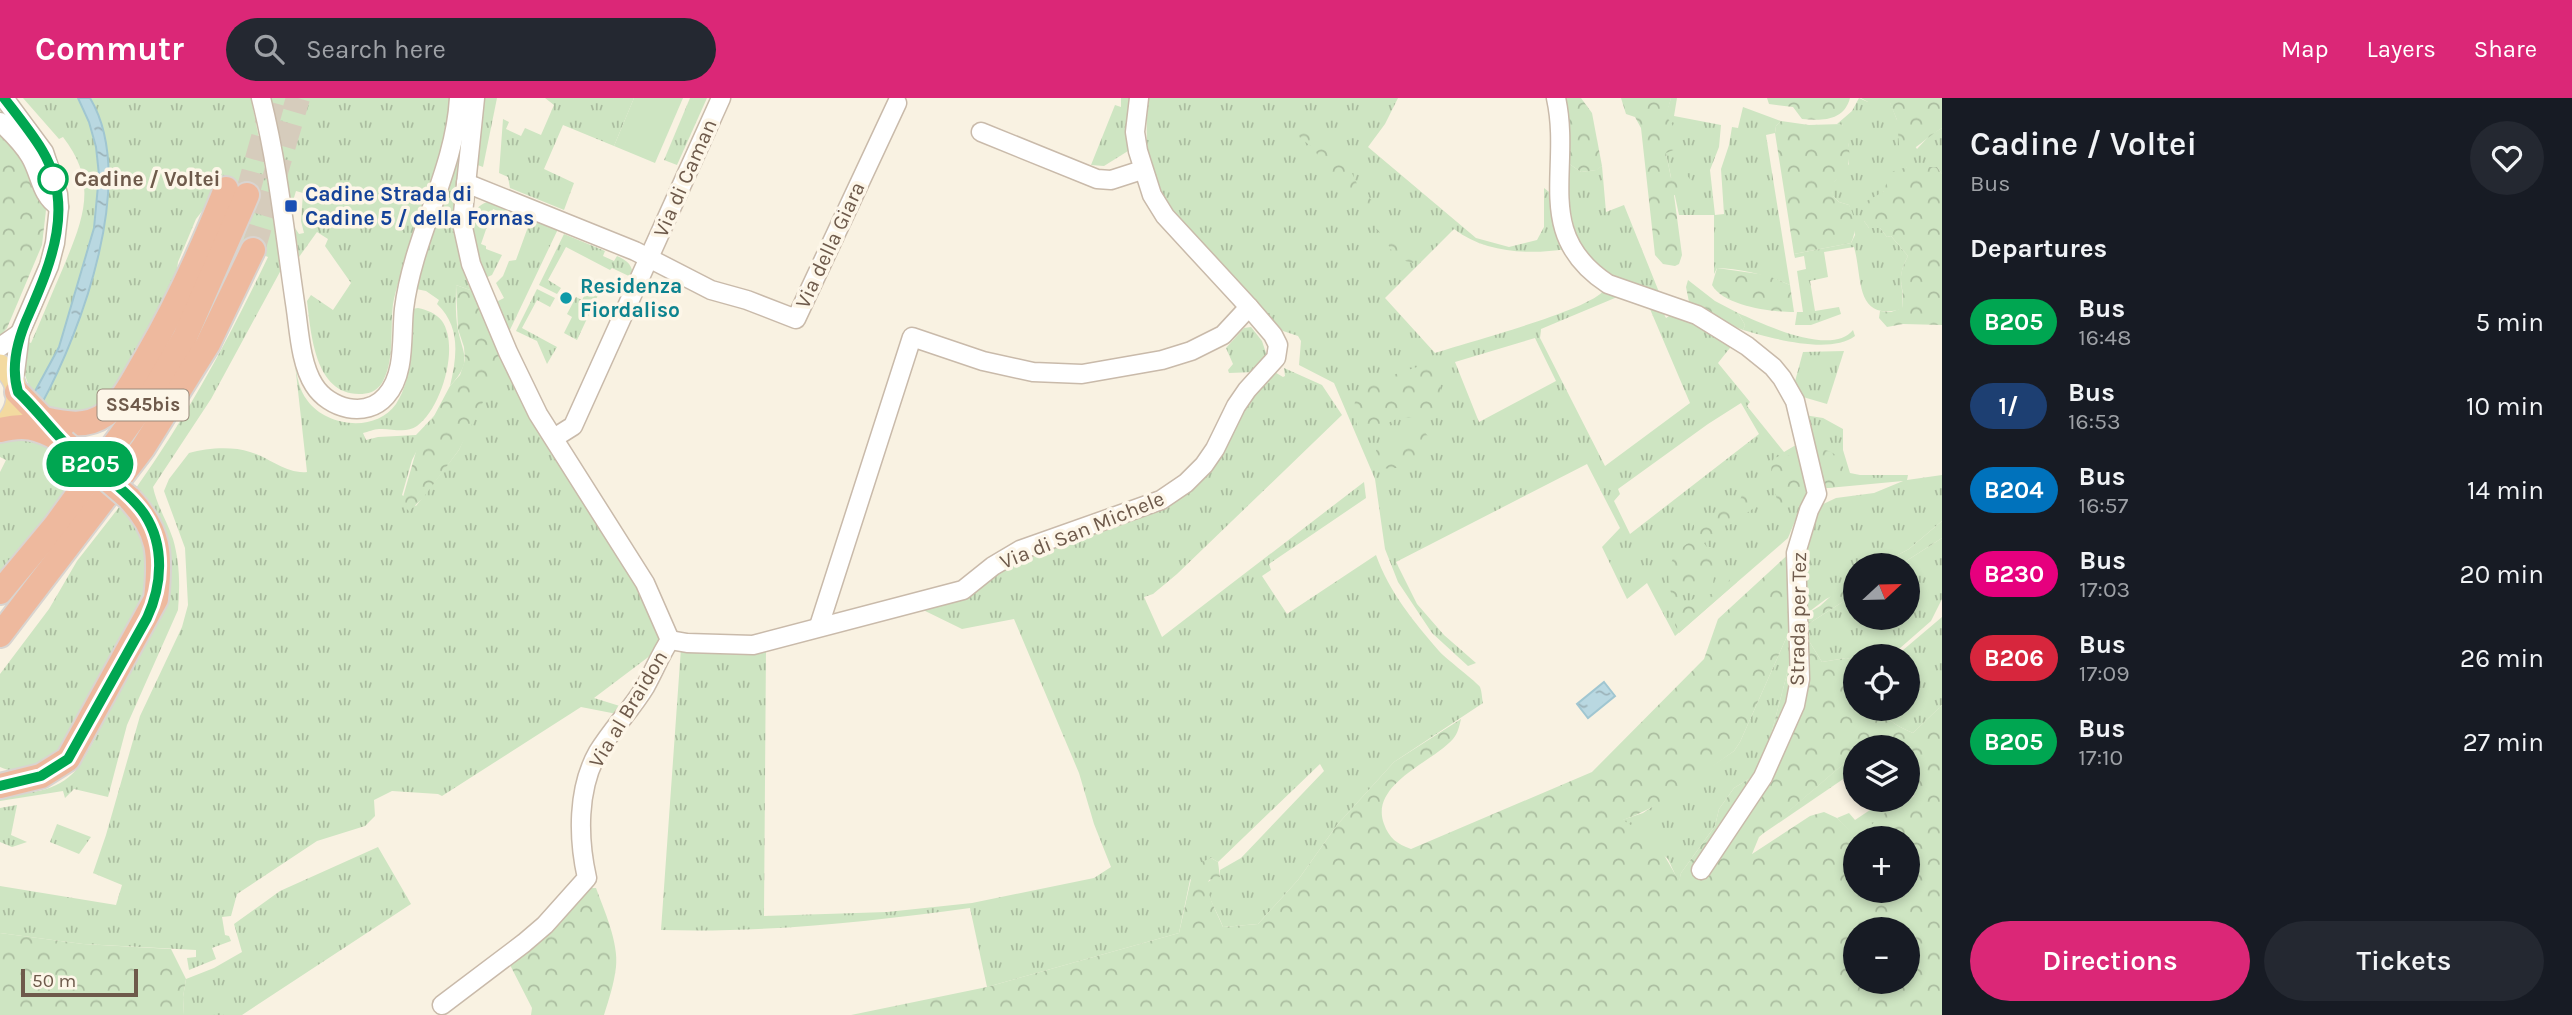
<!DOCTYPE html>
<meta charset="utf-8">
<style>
:root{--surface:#171b24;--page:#242831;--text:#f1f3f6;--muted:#9ea1a6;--accent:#db2777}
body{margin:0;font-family:Karla,sans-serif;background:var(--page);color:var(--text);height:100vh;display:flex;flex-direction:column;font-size:26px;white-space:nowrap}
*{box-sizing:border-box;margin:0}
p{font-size:23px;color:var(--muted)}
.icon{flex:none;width:38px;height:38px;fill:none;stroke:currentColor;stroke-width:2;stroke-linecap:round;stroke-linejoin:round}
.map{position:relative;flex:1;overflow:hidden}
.panel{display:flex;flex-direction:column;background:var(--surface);width:630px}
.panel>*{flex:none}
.badge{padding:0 14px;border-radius:23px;font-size:24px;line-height:46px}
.needle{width:46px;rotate:68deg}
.buttons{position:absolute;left:1843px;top:455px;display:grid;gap:14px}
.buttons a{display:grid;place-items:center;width:77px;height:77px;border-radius:50%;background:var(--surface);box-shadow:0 4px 10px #0003;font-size:35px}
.scale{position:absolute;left:21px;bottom:18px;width:117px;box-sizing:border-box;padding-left:7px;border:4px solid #6e5a4b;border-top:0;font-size:19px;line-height:24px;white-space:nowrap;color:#6e5a4b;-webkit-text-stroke:5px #fdf6e8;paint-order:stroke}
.map>.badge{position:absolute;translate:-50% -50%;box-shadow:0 0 0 4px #fff}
h2{padding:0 28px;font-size:26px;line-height:63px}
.round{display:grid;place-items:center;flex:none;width:74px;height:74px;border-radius:37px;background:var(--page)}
.head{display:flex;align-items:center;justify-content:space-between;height:119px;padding:0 28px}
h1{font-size:33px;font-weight:600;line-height:52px}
.cta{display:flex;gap:14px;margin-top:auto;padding:14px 28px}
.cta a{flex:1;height:80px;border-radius:42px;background:var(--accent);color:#fff;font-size:28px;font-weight:600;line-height:80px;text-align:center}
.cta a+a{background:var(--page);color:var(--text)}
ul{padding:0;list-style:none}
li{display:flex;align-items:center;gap:21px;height:84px;padding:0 28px}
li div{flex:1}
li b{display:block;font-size:26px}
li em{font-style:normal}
li .badge{min-width:77px;font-weight:700;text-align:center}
header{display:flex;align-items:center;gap:42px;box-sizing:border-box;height:98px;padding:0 35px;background:var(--accent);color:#fff}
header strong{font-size:33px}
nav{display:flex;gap:38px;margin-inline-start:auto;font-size:24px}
.search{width:490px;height:63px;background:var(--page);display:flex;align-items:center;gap:18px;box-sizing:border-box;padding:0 24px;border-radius:38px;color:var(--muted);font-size:26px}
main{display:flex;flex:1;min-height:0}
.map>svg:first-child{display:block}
.grass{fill:url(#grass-tufts);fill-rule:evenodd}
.forest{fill:url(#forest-crowns);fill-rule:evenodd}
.pitch{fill:#cee5c2}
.water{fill:url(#water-ripples);stroke:#a0c6d1;stroke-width:2}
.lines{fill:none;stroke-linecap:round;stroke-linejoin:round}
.highway-tunnel{stroke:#d6ccbc;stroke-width:24;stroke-dasharray:24 12;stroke-linecap:butt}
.minor-casing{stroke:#c9baaa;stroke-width:21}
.major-casing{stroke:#d9d4d0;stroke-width:24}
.highway-casing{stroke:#d9d4d0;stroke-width:28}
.minor{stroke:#fff;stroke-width:18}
.major{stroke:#f3daa0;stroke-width:21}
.highway{stroke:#eeb99e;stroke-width:24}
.highway-bridge-casing{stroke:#d9d4d0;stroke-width:28;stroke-linecap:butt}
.highway-bridge{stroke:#eeb99e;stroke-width:24}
.line-casing{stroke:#fff;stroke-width:16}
.line{stroke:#00a651;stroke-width:10}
.stop-dot{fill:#fff;stroke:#00a651;stroke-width:3.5}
.transit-dot{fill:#1a4fb4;stroke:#fdf6e8;stroke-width:2.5}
.culture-dot{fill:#0f9aa8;stroke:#fdf6e8;stroke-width:2.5}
.labels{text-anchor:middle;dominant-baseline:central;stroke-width:7;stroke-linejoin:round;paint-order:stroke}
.shield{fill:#fdf6e8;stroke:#99897a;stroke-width:2}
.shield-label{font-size:19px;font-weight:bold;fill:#6e5a4b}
.street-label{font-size:21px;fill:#6e5a4b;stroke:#fdf6e8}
.stop-label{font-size:21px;font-weight:bold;fill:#6e5a4b;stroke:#fdf6e8;text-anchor:start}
.transit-label{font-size:21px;font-weight:bold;fill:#164399;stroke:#fdf6e8;text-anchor:start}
.culture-label{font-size:21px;font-weight:bold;fill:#0d838f;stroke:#fdf6e8;text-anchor:start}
</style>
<header>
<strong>Commutr</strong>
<div class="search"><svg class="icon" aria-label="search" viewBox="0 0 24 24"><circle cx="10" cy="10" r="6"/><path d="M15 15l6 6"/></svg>Search here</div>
<nav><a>Map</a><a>Layers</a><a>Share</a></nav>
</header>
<main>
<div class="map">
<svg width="1942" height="917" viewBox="0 0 1942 917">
<defs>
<pattern id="grass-tufts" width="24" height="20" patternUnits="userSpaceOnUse" patternTransform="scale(1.75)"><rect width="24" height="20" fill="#cee5c2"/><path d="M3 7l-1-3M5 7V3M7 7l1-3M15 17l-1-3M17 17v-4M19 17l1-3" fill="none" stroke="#abbda0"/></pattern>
<pattern id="forest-crowns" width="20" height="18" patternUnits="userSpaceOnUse" patternTransform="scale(1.75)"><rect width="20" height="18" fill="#cee5c2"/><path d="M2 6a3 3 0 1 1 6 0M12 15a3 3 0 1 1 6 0" fill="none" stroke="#abbda0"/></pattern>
<pattern id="water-ripples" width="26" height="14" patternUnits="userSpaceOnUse" patternTransform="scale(1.75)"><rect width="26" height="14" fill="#b9d8e1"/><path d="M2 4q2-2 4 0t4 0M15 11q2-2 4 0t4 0" fill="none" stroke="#9bb2b8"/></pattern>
</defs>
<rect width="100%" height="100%" fill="#f9f2e2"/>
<g class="grass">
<path d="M23 0H251L270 96 281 172 211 301 153 389C157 408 167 423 173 441 180 465 180 488 178 512L127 627 108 699 74 691 65 700 63 693 0 703V697C29 695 56 695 77 671 94 646 106 617 121 590 146 542 180 504 168 445L136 390C188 317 229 240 268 159L239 147 256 100 210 103 196 121 178 164 175 187 106 309 58 317C26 289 21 286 26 243L31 245C42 220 52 195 63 170 83 122 99 85 63 39L59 41Z"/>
<path d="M269 0H451C445 54 424 103 408 155 403 171 396 189 393 206 390 231 395 263 382 285 376 294 368 296 359 296 315 296 311 236 307 203L311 197 333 212 351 185 325 148 328 141 317 134 299 159 295 130 299 136 304 135 301 123 303 95 296 93 293 103 288 101Z"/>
<path d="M478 0H497L483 69 472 65Z"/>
<path d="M545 0H634L614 48 563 27 544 71 574 85 564 112 510 90 508 79 499 75 503 21 509 24 506 31 521 38 525 30 541 37 554 7Z"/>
<path d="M690 0H707L677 67 664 62Z"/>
<path d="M1121 0H1129L1126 27 1128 53 1104 68 1091 67 1115 7 1121 9Z"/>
<path d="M1149 0H1398L1385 26 1368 49 1476 140 1509 149 1537 142 1544 129V90L1553 97 1566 151C1529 157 1485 155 1454 131L1385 200 1435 255C1465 245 1591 212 1604 192L1622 197 1541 231 1540 240 1605 368 1690 305 1647 204 1660 208 1666 220 1675 214 1733 246 1718 265 1750 304 1747 308 1784 354 1801 344 1809 389 1788 440 1675 538 1647 485 1627 501 1602 449 1620 430 1587 366 1396 464 1417 506 1444 537 1476 565 1468 568 1432 535 1398 484 1385 451 1375 381 1334 285 1299 267 1301 243 1298 238 1283 233 1164 103C1146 69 1144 37 1149 0ZM1535 240 1556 283 1479 324 1455 264ZM1741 305 1759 336 1630 436 1614 403 1620 396 1618 391 1708 326Z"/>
<path d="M1671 0H1677L1674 18 1721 27 1719 49 1710 72 1715 117 1724 116 1721 71 1729 47 1732 29 1738 30 1743 9 1781 23 1776 28 1775 35 1766 37 1790 187C1766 177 1743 171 1717 170L1714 176V117H1679L1661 32Z"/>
<path d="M1859 0 1868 4H1890L1897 22 1917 51 1930 37 1942 30V76L1937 69H1907L1883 94 1864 123 1869 130H1880L1887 139 1891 138 1908 158C1895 182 1905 187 1902 211 1854 224 1863 180 1854 149L1824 154 1828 179 1810 183 1815 213 1839 209 1841 216 1811 227H1795L1797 214H1803L1797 173 1806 171 1804 158 1795 160 1794 156 1851 145 1855 137 1849 107 1839 104 1833 98V85L1849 66V48L1842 26H1837L1852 13Z"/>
<path d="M464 30 458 95 473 193 456 187C456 201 455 218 458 232 464 260 472 263 450 288 457 258 461 229 437 206L439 202 426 193 416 191Z"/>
<path d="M1568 65 1581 74 1596 72 1602 68 1606 114 1624 107 1659 194C1642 188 1621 185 1607 175 1569 150 1568 105 1568 65Z"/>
<path d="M491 103 530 118 524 124 493 111 481 146 486 148V151L502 157 492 177 483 181C477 156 456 111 491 103Z"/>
<path d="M536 121 559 129 507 238 492 206 504 200 496 185 503 178 509 163 516 162 528 129 534 127Z"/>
<path d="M564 136 605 153 603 158 614 163 617 158C628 163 633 167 633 180L612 170 610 172 566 149 548 182 561 190 557 196 539 187Z"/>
<path d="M593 181 599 184 595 192 599 195 577 242 564 235 572 219 567 216 576 199 582 202Z"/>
<path d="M537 191 555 200 550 209 537 202 522 230 557 249 547 266 537 243 516 233Z"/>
<path d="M418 210C427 212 436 215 442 223 460 249 441 311 417 328 406 336 391 330 379 331 374 331 368 334 363 335L366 342 378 339 416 337 435 317 412 362 402 397 416 408 459 352 501 254 622 455 662 540 651 557 594 600 623 609 622 617 581 609 442 698 438 696 392 693 374 702 375 718 365 728 317 743 237 796 231 818 222 819 225 837 229 838 231 843 212 850 216 861 189 872 187 860 196 859V852L83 846 0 835V788L116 807 122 787 93 775 106 737 140 618 182 529 188 507 185 450 164 393 169 381 189 355C207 350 232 348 250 354 270 360 286 376 307 374L295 266C297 278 299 292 307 302 326 329 376 335 396 306 414 279 410 242 412 211Z"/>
<path d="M1738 215C1763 226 1832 259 1853 232L1855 238C1830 257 1771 240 1743 232L1745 227Z"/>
<path d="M1251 229 1262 243 1267 258 1255 274 1229 275 1228 272 1233 266 1226 250 1244 230Z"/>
<path d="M1844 253 1827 306 1803 299 1794 287 1803 254Z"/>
<path d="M1284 270 1322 287 1342 317 1177 476 1153 496 1144 499 1162 539 1364 384 1366 400 1269 466 1271 472 1262 478 1287 516 1376 457C1389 494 1414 524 1439 553 1446 561 1478 585 1480 589 1482 594 1482 601 1483 605L1394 664 1337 727 1298 782 1258 826 1223 829C1218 815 1208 801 1206 786L1214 779H1220V772L1241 760 1324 673 1320 666 1218 764 1211 760 1190 782 1179 835 987 889 970 810C868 824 764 835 661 832L681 550 766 549 764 818 887 814 972 805 1094 780 1111 769 1094 726 1079 675 1014 521 962 531 919 510 1016 458 1156 411 1273 273 1283 279 1285 278Z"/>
<path d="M1804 317 1823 320 1843 331V352L1850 375 1860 377H1908L1907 382 1942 377V423L1909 451 1879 467H1855V487L1826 501 1802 519 1798 461 1819 408 1836 400 1874 395 1903 383 1828 390 1818 388Z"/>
<path d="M0 339 43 341 81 373 0 476V374L6 362 0 359Z"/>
<path d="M120 408 134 421 141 435 146 457 145 498 55 662C37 667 18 678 0 669V576L49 511 77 463Z"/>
<path d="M1942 440V501L1931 523 1891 558H1855V562L1846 560 1822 564 1809 543 1805 528 1855 496V520H1908V467H1900Z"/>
<path d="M1942 519V607L1913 635C1899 629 1889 624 1881 611H1908V558H1896Z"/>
<path d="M1792 527 1793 548 1786 580 1769 644 1760 668 1752 679 1734 690 1719 711 1715 728 1681 775 1679 785 1668 761 1622 722 1643 715 1734 653 1740 644Z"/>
<path d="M1855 656V673L1758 739Z"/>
<path d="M1885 702H1904L1857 740 1837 720 1849 715 1855 722Z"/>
<path d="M17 707 11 737 27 744 12 749 0 744V710Z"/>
<path d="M57 726 91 739 79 756 50 744Z"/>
<path d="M378 749 411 806 242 917H184L183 899 186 881 214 870 242 854 234 826 280 793Z"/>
</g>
<g class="forest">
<path d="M1560 0H1581L1592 15 1602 68 1597 72 1581 74 1568 65Z"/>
<path d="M1621 0H1671L1666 19C1675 27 1678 39 1676 51L1666 55 1671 80 1680 75 1686 76 1693 85 1694 91 1685 99 1674 97 1682 157 1679 166 1675 168 1663 166 1655 157 1641 30 1635 19 1626 16Z"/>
<path d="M1767 0H1850C1844 23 1822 23 1802 21L1793 9 1769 6Z"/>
<path d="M1861 0H1942V30C1927 39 1916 51 1900 59L1897 22 1890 5 1874 16 1868 4Z"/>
<path d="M1299 21C1317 31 1313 50 1338 55L1344 68 1350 71 1359 90 1367 93 1370 101 1376 104 1375 108 1381 112V118L1388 124V128L1393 129 1394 134 1400 136 1402 145 1409 152V157L1415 160 1413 165 1402 162 1398 154 1389 151V141L1377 133 1373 122C1359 118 1358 103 1341 96L1333 78 1322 70 1315 51 1300 40 1297 30Z"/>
<path d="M1781 23 1809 27 1842 26C1850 40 1851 57 1847 73 1835 84 1833 79 1833 98L1839 104 1849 107C1856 120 1857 132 1851 145L1794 156 1775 35 1776 28Z"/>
<path d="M0 29 16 44 43 101 46 112 42 147 7 230 0 238Z"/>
<path d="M1907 69H1937L1942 76V227L1903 226 1887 229 1879 220 1880 213 1891 214 1902 210C1906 186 1894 184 1908 158L1891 138 1887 139 1880 130H1869L1864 123 1863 105 1883 94 1891 74Z"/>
<path d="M1717 170 1766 177 1790 187 1794 214C1771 214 1724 208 1712 187Z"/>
<path d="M1688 182 1715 203 1738 215 1745 227 1743 232 1669 202 1670 198 1689 204 1686 189Z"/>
<path d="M456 187 473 193 501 254 500 270 459 352 423 400 409 413 401 406 417 350 450 288 460 277 465 262 464 249 458 231Z"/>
<path d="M1435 263C1432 280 1448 290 1441 311 1426 321 1414 318 1398 321 1386 323 1379 336 1362 337 1352 319 1352 307 1360 288Z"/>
<path d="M1417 330H1421C1428 337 1431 342 1431 351 1416 359 1394 379 1378 367L1376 352 1404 341Z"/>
<path d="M1825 352C1841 356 1843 367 1846 383L1841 388 1828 390 1818 388 1816 356Z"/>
<path d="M1783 357 1804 359 1809 389 1806 398 1784 410 1779 408C1775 393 1767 375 1774 360Z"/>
<path d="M1753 389 1763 399 1762 404 1732 426 1719 429 1714 437 1704 445 1707 449H1711L1715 458 1713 488 1710 491H1704L1697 482 1678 501 1672 498C1663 471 1671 454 1696 440L1694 427 1706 420H1714L1721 407 1726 403 1738 406 1743 395Z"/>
<path d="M1942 423V440L1900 467H1879L1909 451Z"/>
<path d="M1793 452 1792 527 1740 644 1734 653C1698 678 1664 708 1623 722L1656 743 1679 783 1681 775 1715 728 1719 711 1734 690 1752 679 1759 668 1769 644 1802 519 1820 508 1842 488 1855 487V496L1805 528 1809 543 1822 564 1846 560 1855 562V611H1881C1889 624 1899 629 1913 635L1942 607V917H851L987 889 1179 835 1193 772 1197 766 1211 760 1218 764 1220 779 1209 782C1204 794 1218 816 1223 829L1258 826 1298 782 1337 727 1394 664 1461 621C1459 629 1458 635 1453 641 1433 664 1369 686 1384 726 1389 740 1397 746 1411 751L1592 674 1704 561 1718 521ZM1876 641 1889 649H1908V678L1914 698 1892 709 1857 739 1837 720 1824 714 1810 718 1752 756 1759 739 1855 656V649H1863ZM1855 740H1908V793H1855ZM1855 831H1908V884H1855Z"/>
<path d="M1731 480 1737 484 1679 535 1675 527V514L1696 499 1702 501 1707 497 1720 494Z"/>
<path d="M585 790H596C604 812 619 845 616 869 614 886 609 901 604 917H531L532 910 508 863Z"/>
<path d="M0 835 83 846 171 851 186 881 183 899 184 917H0Z"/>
</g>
<path class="pitch" d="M634 0H683L655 65 614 48Z"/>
<g class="water">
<path d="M78 0H90C138 80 82 232 41 307L33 297 59 249 94 130 99 77 96 49 89 24Z"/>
<path d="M1604 584 1615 598 1588 620 1577 606Z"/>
</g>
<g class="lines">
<g class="highway-tunnel">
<path d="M247 97 274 0"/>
<path d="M253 152 298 0"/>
</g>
<g class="minor-casing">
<g id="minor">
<path d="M4 0 44 54 58 96 59 109 55 145 49 168 20 235 14 283"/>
<path d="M261 0C278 67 285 137 295 205 299 230 300 265 314 287 329 311 366 321 386 298 406 276 401 238 404 211 413 138 455 73 459 0"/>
<path d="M475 0 462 125 471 166 508 254 538 316 645 485 670 542"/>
<path d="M1556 0C1572 72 1532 136 1608 186L1697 217 1747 248 1773 269 1782 280 1795 303 1817 396 1809 412 1796 455 1800 581 1795 607 1763 679 1701 772"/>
<path d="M0 24C11 34 22 45 30 58 41 76 40 97 59 109"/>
<path d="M981 34 1097 81 1111 82 1142 72"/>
<path d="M466 85 635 153 711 192 747 202 796 221 897 5"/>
<path d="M0 249 20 235"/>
<path d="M554 340 573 328 721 0"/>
<path d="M819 528 912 239 983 263 1033 274 1082 276 1162 262 1191 253 1223 237 1249 209"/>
<path d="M670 542 687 545 753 547 963 492 993 468 1020 452 1161 402 1186 385 1204 367 1215 351 1236 308 1247 292 1276 260 1278 247 1273 237 1249 209 1165 118 1152 97 1138 53 1135 34 1139 0"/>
<path d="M442 907 524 845 545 827 587 780C578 740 577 691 598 654 612 631 631 612 645 589 654 573 660 557 670 542"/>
</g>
</g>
<g class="major-casing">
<path id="major" d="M0 267C23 285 22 312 0 330"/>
</g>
<g class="highway-casing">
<g id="highway">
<path d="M17 294 54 332"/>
<path d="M44 321C66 326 87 330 106 316 125 301 134 280 146 260 178 205 203 149 226 91"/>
<path d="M0 332C25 326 36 329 59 341"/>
<path d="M0 494 55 428 154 292 185 239 247 97"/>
<path d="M0 537 143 350 208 246 253 152"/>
<path d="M0 688 41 678 68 661 156 501C161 457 160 433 129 400"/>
</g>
</g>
<use href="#minor" class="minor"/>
<use href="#major" class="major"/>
<use href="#highway" class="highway"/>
<g class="highway-bridge-casing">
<path id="highway-bridge" d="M64 344 129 400"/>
</g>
<use href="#highway-bridge" class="highway-bridge"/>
</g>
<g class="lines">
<g class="line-casing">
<path id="line" d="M0 688 41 678 68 661 147 520C162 488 165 448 145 417 129 392 88 367 65 345 49 329 35 310 18 294 10 268 18 240 29 216 52 163 75 107 42 52 31 34 17 17 4 0"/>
</g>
<use href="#line" class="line"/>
</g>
<circle class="stop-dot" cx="53" cy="81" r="14"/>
<rect class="transit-dot" x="284" y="101" width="14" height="14" rx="3.5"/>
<circle class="culture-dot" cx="566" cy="200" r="7"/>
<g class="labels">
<rect class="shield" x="97.5" y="291.5" width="91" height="31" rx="5"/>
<g class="shield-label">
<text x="143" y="307">SS45bis</text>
</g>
<g class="street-label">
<text transform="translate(685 80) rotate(-66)">Via di Caman</text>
<text transform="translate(830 147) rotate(-65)">Via della Giara</text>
<text transform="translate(1082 432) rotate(-22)">Via di San Michele</text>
<text transform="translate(1798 521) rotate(-89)">Strada per Tez</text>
<text transform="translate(628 611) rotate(-59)">Via al Braidon</text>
</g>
<g class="stop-label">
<text x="74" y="81">Cadine / Voltei</text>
</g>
<g class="transit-label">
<text x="305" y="96">Cadine Strada di<tspan x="305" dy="24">Cadine 5 / della Fornas</tspan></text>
</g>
<g class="culture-label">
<text x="580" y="188">Residenza<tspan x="580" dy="24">Fiordaliso</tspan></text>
</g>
</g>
</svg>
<div class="buttons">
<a><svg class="needle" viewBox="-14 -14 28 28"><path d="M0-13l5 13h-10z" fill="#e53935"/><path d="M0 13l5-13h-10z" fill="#9ea1a6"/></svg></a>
<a><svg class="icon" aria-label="locate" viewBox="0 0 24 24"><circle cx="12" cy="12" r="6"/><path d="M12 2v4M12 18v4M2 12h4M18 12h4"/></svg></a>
<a><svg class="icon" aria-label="layers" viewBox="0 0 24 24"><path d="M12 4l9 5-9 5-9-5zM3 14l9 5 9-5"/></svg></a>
<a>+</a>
<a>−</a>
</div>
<div class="scale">50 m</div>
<b class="badge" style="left:90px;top:366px;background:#00a651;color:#fff">B205</b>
</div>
<section class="panel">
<div class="head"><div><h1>Cadine / Voltei</h1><p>Bus</p></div><a class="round"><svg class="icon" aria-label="heart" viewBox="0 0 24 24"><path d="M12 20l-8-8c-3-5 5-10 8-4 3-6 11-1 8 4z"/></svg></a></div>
<h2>Departures</h2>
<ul>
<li><span class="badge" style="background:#00a651;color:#fff">B205</span><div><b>Bus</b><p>16:48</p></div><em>5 min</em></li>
<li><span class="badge" style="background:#1d3f72;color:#fff">1/</span><div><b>Bus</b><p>16:53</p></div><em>10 min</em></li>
<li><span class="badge" style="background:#0072bc;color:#fff">B204</span><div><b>Bus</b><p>16:57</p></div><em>14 min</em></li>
<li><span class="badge" style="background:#e6007e;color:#fff">B230</span><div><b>Bus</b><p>17:03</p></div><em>20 min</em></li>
<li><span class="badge" style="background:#d7263d;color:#fff">B206</span><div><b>Bus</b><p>17:09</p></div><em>26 min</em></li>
<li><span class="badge" style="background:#00a651;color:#fff">B205</span><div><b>Bus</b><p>17:10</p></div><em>27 min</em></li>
</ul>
<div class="cta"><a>Directions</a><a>Tickets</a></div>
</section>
</main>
